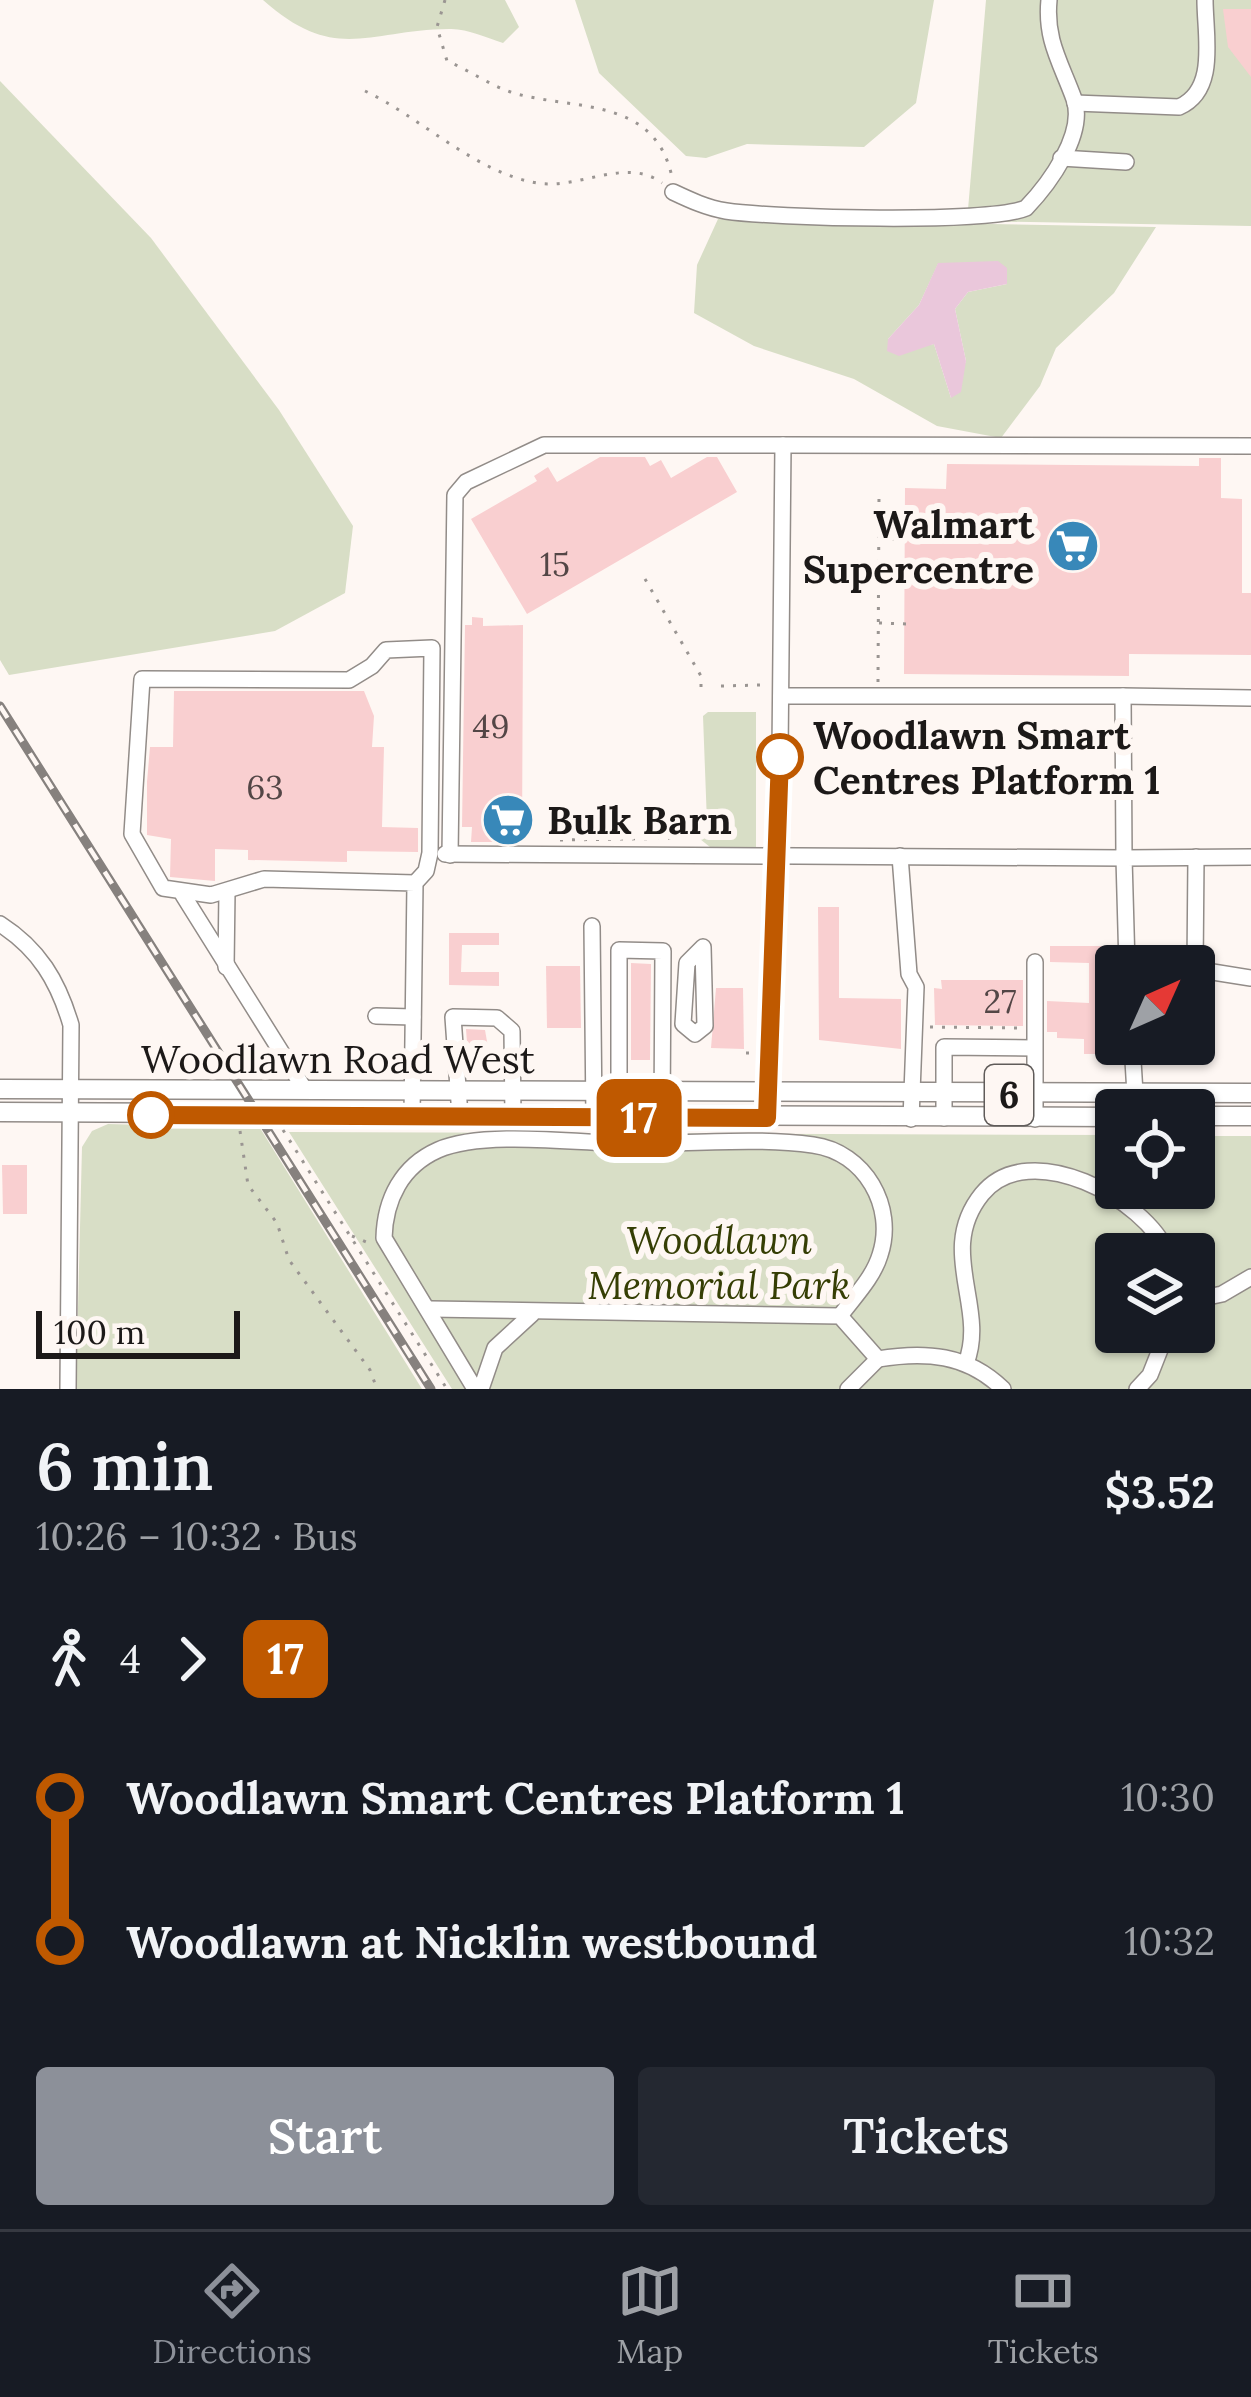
<!DOCTYPE html>
<meta charset="utf-8">
<style>
:root{--surface:#171b24;--page:#242831;--text:#f1f3f6;--muted:#9ea1a6;--line:#363941;--accent:#8c9099}
body{margin:0;font-family:Lora,serif;background:var(--page);color:var(--text);height:100vh;display:flex;flex-direction:column;font-size:45px;white-space:nowrap}
*{box-sizing:border-box;margin:0}
p{font-size:39px;color:var(--muted)}
.icon{flex:none;width:66px;height:66px;fill:none;stroke:currentColor;stroke-width:2;stroke-linecap:round;stroke-linejoin:round}
.map{position:relative;height:1389px;overflow:hidden}
.panel{display:flex;flex-direction:column;background:var(--surface);flex:1}
.panel>*{flex:none}
.badge{padding:0 24px;border-radius:18px;font-size:42px;line-height:78px}
.needle{width:78px;rotate:45deg}
.controls{position:absolute;left:1095px;top:945px;display:grid;gap:24px}
.controls a{display:grid;place-items:center;width:120px;height:120px;border-radius:12px;background:var(--surface);box-shadow:0 3px 9px #0004;font-size:60px}
.scale{position:absolute;left:36px;bottom:30px;width:204px;box-sizing:border-box;padding-left:12px;border:6px solid #1c1918;border-top:0;font-size:33px;line-height:42px;white-space:nowrap;color:#1c1918;-webkit-text-stroke:9px #fef7f3;paint-order:stroke}
.map>.badge{position:absolute;translate:-50% -50%;box-shadow:0 0 0 6px #fff}
.legs{display:flex;align-items:center;gap:18px;height:132px;padding:0 36px;font-size:39px}
.legs p{margin-inline-start:auto}
.headline{display:flex;align-items:center;justify-content:space-between;height:204px;padding:0 36px}
h1{font-size:66px;font-weight:600;line-height:90px}
.primary-button{display:flex;gap:24px;margin-top:auto;padding:24px 36px}
.primary-button a{flex:1;height:138px;border-radius:12px;background:var(--accent);color:#fff;font-size:48px;font-weight:600;line-height:138px;text-align:center}
.primary-button a+a{background:var(--page);color:var(--text)}
ul{padding:0 36px;list-style:none}
li{display:flex;align-items:center;gap:42px;height:144px;font-size:45px}
li i{display:grid;place-items:center;width:18px;height:100%;margin:0 15px;background:currentColor}
li i::after{content:'';width:30px;height:30px;margin:-15px;border:9px solid;border-radius:50%;background:var(--surface)}
li p{margin-inline-start:auto}
li:first-child i{background:linear-gradient(#0000 50%,currentColor 0)}
li:last-child i{background:linear-gradient(currentColor 50%,#0000 0)}
.tabs{display:flex;justify-content:space-around;align-items:center;height:168px;border-top:3px solid var(--line);background:var(--surface);font-size:33px;color:var(--muted)}
.tabs a{display:grid;justify-items:center;gap:6px}
.tabs .active{color:var(--accent)}
.map>svg:first-child{display:block}
.green{fill:#d8dec6;fill-rule:evenodd}
.water{fill:#eac7db}
.building{fill:#f9cfd0}
.lines{fill:none;stroke-linecap:round;stroke-linejoin:round}
.minor-casing{stroke:#928c88;stroke-width:18}
.major-casing{stroke:#928c88;stroke-width:21}
.path{stroke:#9a9592;stroke-width:3;stroke-dasharray:3 9;stroke-linecap:butt}
.minor{stroke:#fff;stroke-width:15}
.major{stroke:#fff;stroke-width:18}
.rail-casing{stroke:#86817e;stroke-width:9}
.rail{stroke:#fef7f3;stroke-width:4.5;stroke-dasharray:14;stroke-linecap:butt}
.line-1-casing{stroke:#fff;stroke-width:27}
.line-1{stroke:#bf5900;stroke-width:18}
.stop-1-dot{fill:#fff;stroke:#bf5900;stroke-width:6}
.labels{text-anchor:middle;dominant-baseline:central;stroke-width:12;stroke-linejoin:round;paint-order:stroke}
.number-label{font-size:33px;fill:#534646}
.shield{fill:#fef7f3;stroke:#605c5a;stroke-width:3}
.shield-label{font-size:36px;font-weight:bold;fill:#1c1918}
.poi-label{font-size:39px;font-weight:bold;fill:#1c1918;stroke:#fef7f3;text-anchor:end}
.stop-label{font-size:39px;font-weight:bold;fill:#1c1918;stroke:#fef7f3;text-anchor:start}
.street-label{font-size:39px;fill:#1c1918;stroke:#fef7f3}
.park-label{font-size:39px;font-style:italic;fill:#353e04;stroke:#fef7f3}
</style>
<div class="map">
<svg width="1251" height="1389" viewBox="0 0 1251 1389">
<rect width="100%" height="100%" fill="#fef7f3"/>
<g class="green">
<path d="M263 0H505L519 27 503 43C487 38 466 28 449 29 367 30 335 64 263 0Z"/>
<path d="M575 0H934L916 103 864 147 747 144 706 158 686 156 599 73Z"/>
<path d="M986 0H1251V226L967 221Z"/>
<path d="M0 81 151 238 279 410 353 526 345 593 275 631 9 675 0 660Z"/>
<path d="M718 219 1156 227 1114 293 1056 348 1040 386 1001 438 937 426 854 379 754 346 694 313 697 265ZM938 264 1007 284 968 292 955 309 966 361 951 398 934 344 911 348 888 339 919 305Z"/>
<path d="M708 712H756V847H710L700 839 707 823 703 716Z"/>
<path d="M108 1124 260 1128 422 1389H76L82 1147 92 1131Z"/>
<path d="M289 1132 1116 1135V1188H1194V1136H1251V1389H452ZM1116 1254H1194V1332H1116Z"/>
</g>
<path class="water" d="M998 261 1007 268V284L968 292 955 309 966 361 961 392 951 398 934 344 899 356 887 351 888 339 919 305 938 263Z"/>
<g class="building">
<path d="M1223 9H1251V77L1228 47Z"/>
<path d="M600 457H645L650 466 661 460 671 478 707 457H717L737 492 527 614 471 519 537 481 534 476 548 467 557 482Z"/>
<path d="M1199 458H1221V498L1242 499V593H1251V655L1129 654V676L904 674 905 488 946 489 947 464 1199 466Z"/>
<path d="M472 617 483 618V626L523 625 522 842H471L472 827H462L465 625H472Z"/>
<path d="M174 691H364L374 716 372 747H384L382 827 418 828V852L347 851V862L248 860V850L215 849V881L170 877 171 839 147 835V782L150 747H173Z"/>
<path d="M818 907H839V998L901 999V1049L819 1040Z"/>
<path d="M449 933H499V945H462L461 972H499V986L449 985Z"/>
<path d="M1050 946H1102V1054H1084V1039L1057 1038V1032H1047V1001L1089 1003V963L1050 962Z"/>
<path d="M631 963 651 964 650 1060H631Z"/>
<path d="M546 966H580L581 1028H547Z"/>
<path d="M941 980H1023V1026L935 1025 934 988 942 989Z"/>
<path d="M716 988H743L744 1049 711 1048Z"/>
<path d="M466 1029 485 1030 492 1070H469Z"/>
<path d="M2 1165H27V1214H3Z"/>
</g>
<g class="lines">
<g class="minor-casing">
<g id="minor">
<path d="M1075 103 1179 107C1218 90 1205 36 1205 0"/>
<path d="M1061 158 1126 162"/>
<path d="M673 192C690 200 707 208 726 211 773 218 989 224 1026 208 1049 184 1086 134 1074 99 1061 63 1045 40 1049 0"/>
<path d="M783 445 1251 446"/>
<path d="M1123 696 1251 698"/>
<path d="M445 854 1124 858 1123 696H781"/>
<path d="M450 855 455 495 466 482 544 445H783L779 856 767 1118"/>
<path d="M900 856 909 974 916 987 911 1119"/>
<path d="M183 895 305 1090"/>
<path d="M0 924C39 949 58 981 71 1025L68 1389"/>
<path d="M592 926 594 1117"/>
<path d="M703 947 705 1026 695 1034 683 1024 687 963Z"/>
<path d="M1035 962V1119"/>
<path d="M1127 966 1124 858 1251 857"/>
<path d="M226 967 227 891"/>
<path d="M1194 969 1251 978"/>
<path d="M1195 969 1196 857"/>
<path d="M376 1016 413 1017"/>
<path d="M1132 1044 1136 1110"/>
<path d="M412 1116 415 883 426 871 430 853 432 648 386 650 372 666 349 680 142 679 132 834 163 888 211 895 264 879 415 883"/>
<path d="M460 1116 453 1017 497 1018 512 1031 513 1117"/>
<path d="M619 1117V950L663 951 662 1118"/>
<path d="M944 1118V1047L1034 1048"/>
<path d="M1194 1300 1222 1294 1251 1277"/>
<path d="M431 1309 840 1316 878 1359C925 1351 967 1354 1003 1389"/>
<path d="M966 1363C988 1307 936 1251 982 1194 1029 1136 1146 1199 1168 1254"/>
<path d="M475 1389 384 1238C385 1199 402 1166 438 1150 483 1130 579 1143 630 1144 690 1144 754 1137 813 1145 865 1152 896 1207 880 1255 873 1278 854 1297 840 1316"/>
<path d="M481 1389 495 1348 532 1314"/>
<path d="M848 1389 878 1359"/>
<path d="M1137 1389 1150 1375 1167 1332"/>
</g>
</g>
<g class="major-casing">
<g id="major">
<path d="M0 1089 1251 1093"/>
<path d="M0 1112 1116 1117"/>
<path d="M1194 1116H1251"/>
</g>
</g>
<g class="path">
<path d="M445 0 437 27 447 61C471 71 492 87 517 94 578 110 655 98 672 177"/>
<path d="M365 91C420 117 476 173 537 183 579 190 626 156 662 183"/>
<path d="M879 539H906"/>
<path d="M645 579 701 676V695"/>
<path d="M879 623 907 624"/>
<path d="M878 682 879 494"/>
<path d="M721 686 760 685"/>
<path d="M560 840 690 838"/>
<path d="M930 1027 1022 1028"/>
<path d="M746 1053H752"/>
<path d="M283 1130 447 1389"/>
<path d="M240 1131 248 1185 277 1223 289 1260 370 1370 377 1389"/>
<path d="M352 1236 371 1244"/>
</g>
<use href="#minor" class="minor"/>
<use href="#major" class="major"/>
<g class="rail-casing">
<path id="rail" d="M0 706 431 1389"/>
</g>
<use href="#rail" class="rail"/>
</g>
<g class="lines">
<g class="line-1-casing">
<path id="line-1" d="M151 1115 767 1118 780 757"/>
</g>
<use href="#line-1" class="line-1"/>
</g>
<defs>
<g id="supermarket-disc" transform="scale(2.7)"><circle r="9.5" fill="#3888b9" stroke="#fef7f3"/><path d="M-6-5.5h2.5l.6 2H6L4.5 2H-2.5L-4.4-4H-6ZM-1.5 3.2a1.3 1.3 0 1 0 .1 0ZM3 3.2a1.3 1.3 0 1 0 .1 0Z" fill="#fff"/></g>
</defs>
<g fill-rule="evenodd">
<use href="#supermarket-disc" x="1073" y="546"/>
<use href="#supermarket-disc" x="508" y="820"/>
</g>
<g class="stop-1-dot">
<circle cx="780" cy="757" r="21"/>
<circle cx="151" cy="1115" r="21"/>
</g>
<g class="labels">
<g class="number-label">
<text x="555" y="564">15</text>
<text x="491" y="726">49</text>
<text x="265" y="787">63</text>
<text x="1000" y="1001">27</text>
</g>
<rect class="shield" x="985" y="1065" width="48" height="60" rx="9"/>
<g class="shield-label">
<text x="1009" y="1095">6</text>
</g>
<g class="poi-label">
<text x="1034" y="524">Walmart<tspan x="1034" dy="45">Supercentre</tspan></text>
<text x="547" y="820" text-anchor="start">Bulk Barn</text>
</g>
<g class="stop-label">
<text x="813" y="735">Woodlawn Smart<tspan x="813" dy="45">Centres Platform 1</tspan></text>
</g>
<g class="street-label">
<text x="338" y="1059">Woodlawn Road West</text>
</g>
<g class="park-label">
<text x="719" y="1240">Woodlawn<tspan x="719" dy="45">Memorial Park</tspan></text>
</g>
</g>
</svg>
<div class="controls">
<a><svg class="needle" viewBox="-14 -14 28 28"><path d="M0-13l5 13h-10z" fill="#e53935"/><path d="M0 13l5-13h-10z" fill="#9ea1a6"/></svg></a>
<a><svg class="icon" aria-label="locate" viewBox="0 0 24 24"><circle cx="12" cy="12" r="6"/><path d="M12 2v4M12 18v4M2 12h4M18 12h4"/></svg></a>
<a><svg class="icon" aria-label="layers" viewBox="0 0 24 24"><path d="M12 4l9 5-9 5-9-5zM3 14l9 5 9-5"/></svg></a>
</div>
<div class="scale">100 m</div>
<b class="badge" style="left:639px;top:1118px;background:#bf5900;color:#fff">17</b>
</div>
<section class="panel">
<div class="headline"><div><h1>6 min</h1><p>10:26 – 10:32 · Bus</p></div><b>$3.52</b></div>
<div class="legs"><svg class="icon" aria-label="walk" viewBox="0 0 24 24"><circle cx="13" cy="4" r="2"/><path d="M13 8l-2 6 4 7M11 14l-3 7M7 12l3-4h3l4 4"/></svg>4<svg class="icon" aria-label="forward" viewBox="0 0 24 24"><path d="M9 5l7 7-7 7"/></svg><b class="badge" style="background:#bf5900;color:#fff">17</b></div>
<ul>
<li><i style="color:#bf5900"></i><b>Woodlawn Smart Centres Platform 1</b><p>10:30</p></li>
<li><i style="color:#bf5900"></i><b>Woodlawn at Nicklin westbound</b><p>10:32</p></li>
</ul>
<div class="primary-button"><a>Start</a><a>Tickets</a></div>
</section>
<nav class="tabs">
<a class="active"><svg class="icon" aria-label="directions" viewBox="0 0 24 24"><path d="M12 3l9 9-9 9-9-9zM9 14v-3h6M13 9l2 2-2 2"/></svg>Directions</a>
<a><svg class="icon" aria-label="map" viewBox="0 0 24 24"><path d="M3 6l6-2 6 2 6-2v14l-6 2-6-2-6 2zM9 4v14M15 6v14"/></svg>Map</a>
<a><svg class="icon" aria-label="tickets" viewBox="0 0 24 24"><path d="M3 7h18v10H3zM15 7v10"/></svg>Tickets</a>
</nav>
